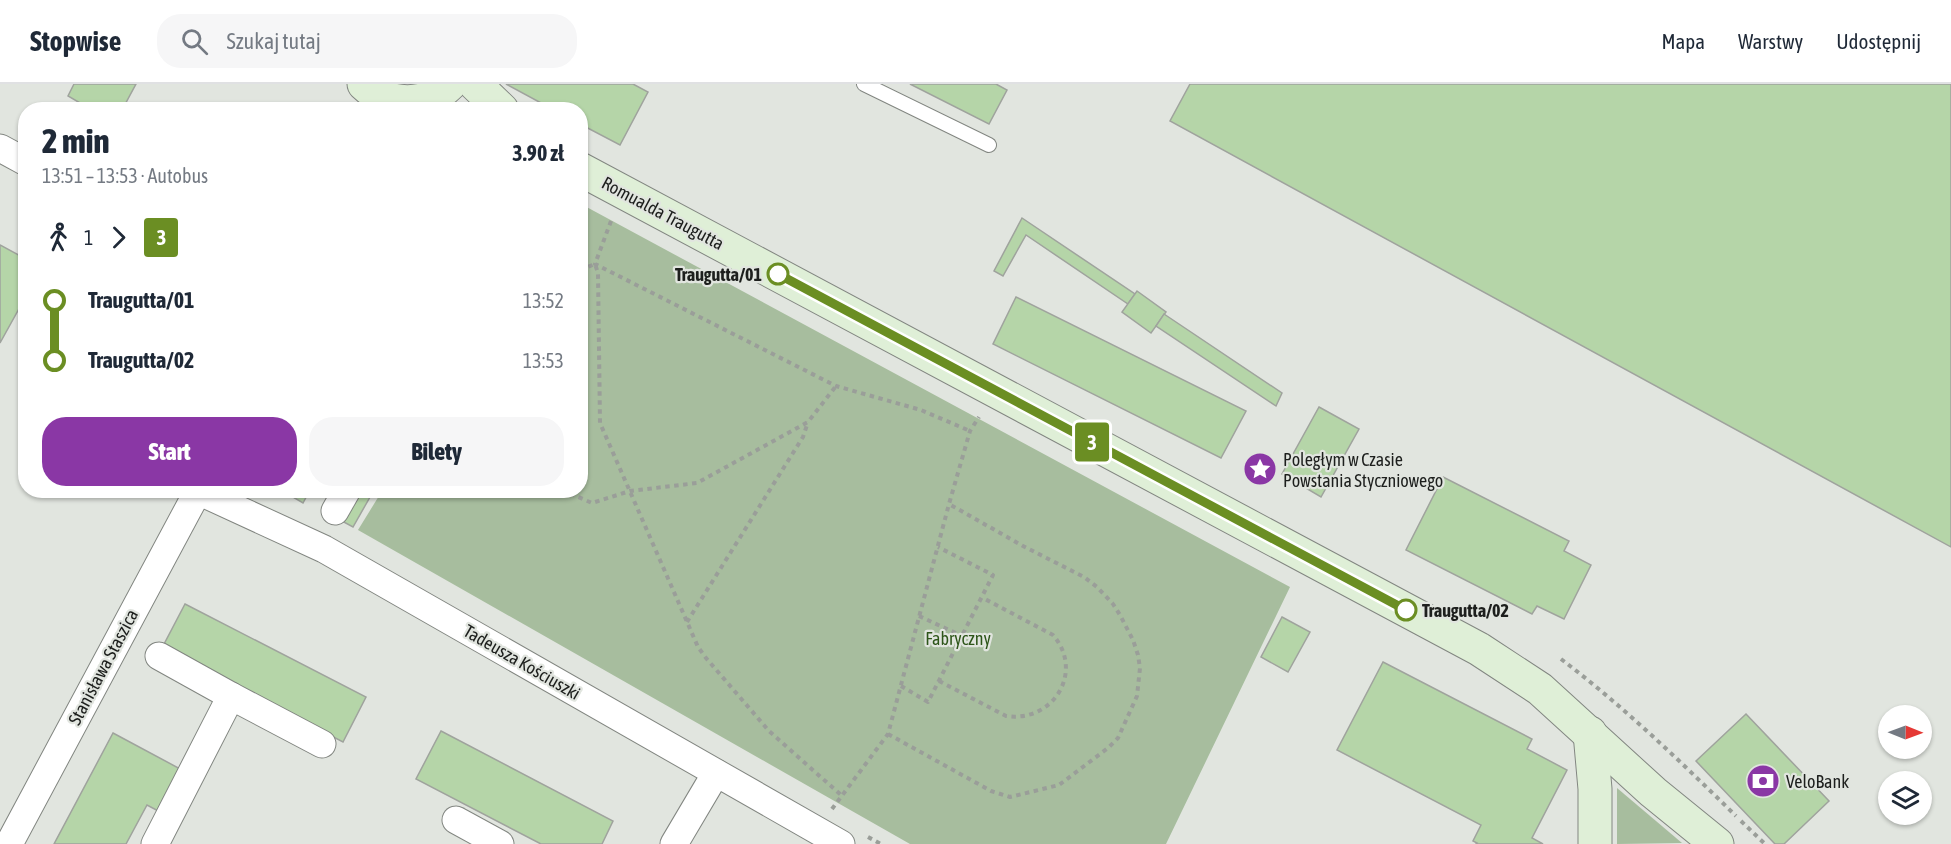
<!DOCTYPE html>
<html lang="pl">
<meta charset="utf-8">
<style>
:root{--surface:#fff;--page:#f6f6f7;--text:#1f2937;--muted:#747a83;--line:#e0e1e3;--accent:#8a37a5}
body{margin:0;font-family:"Asap Condensed",sans-serif;background:var(--page);color:var(--text);height:100vh;display:flex;flex-direction:column;font-size:22px;white-space:nowrap}
*{box-sizing:border-box;margin:0}
p{font-size:20px;color:var(--muted)}
.icon{flex:none;width:33px;height:33px;fill:none;stroke:currentColor;stroke-width:2;stroke-linecap:round;stroke-linejoin:round}
.map{position:relative;flex:1;overflow:hidden}
.sheet{position:absolute;left:18px;top:18px;width:570px;height:396px;display:flex;flex-direction:column;background:var(--surface);border-radius:24px;box-shadow:0 2px 4px #0004}
.sheet>*{flex:none}
.badge{padding:0 12px;border-radius:4px;font-size:21px;line-height:39px}
.needle{width:39px;rotate:91deg}
.buttons{position:absolute;left:1878px;top:621px;display:grid;gap:12px}
.buttons a{display:grid;place-items:center;width:54px;height:54px;border-radius:50%;background:var(--surface);box-shadow:0 2px 4px #0004;font-size:30px}
.map>.badge{position:absolute;translate:-50% -50%;box-shadow:0 0 0 3px #fff}
.legs{display:flex;align-items:center;gap:9px;height:66px;padding:0 24px;font-size:20px}
.legs p{margin-inline-start:auto}
.headline{display:flex;align-items:center;justify-content:space-between;height:102px;padding:0 24px}
h1{font-size:33px;font-weight:800;line-height:45px}
.action{display:flex;gap:12px;margin-top:auto;padding:12px 24px}
.action a{flex:1;height:69px;border-radius:24px;background:var(--accent);color:#fff;font-size:24px;font-weight:800;line-height:69px;text-align:center}
.action a+a{background:var(--page);color:var(--text)}
ul{padding:0 24px;list-style:none}
li{display:flex;align-items:center;gap:21px;height:60px;font-size:22px}
li i{display:grid;place-items:center;width:9px;height:100%;margin:0 8px;background:currentColor}
li i::after{content:'';width:15px;height:15px;margin:-8px;border:4px solid;border-radius:50%;background:var(--surface)}
li p{margin-inline-start:auto}
li:first-child i{background:linear-gradient(#0000 50%,currentColor 0)}
li:last-child i{background:linear-gradient(currentColor 50%,#0000 0)}
header{display:flex;align-items:center;gap:36px;box-sizing:border-box;height:84px;padding:0 30px;background:var(--surface);border-bottom:2px solid var(--line)}
header strong{font-size:28px}
nav{display:flex;gap:33px;margin-inline-start:auto;font-size:21px}
.search{width:420px;height:54px;background:var(--page);display:flex;align-items:center;gap:15px;box-sizing:border-box;padding:0 21px;border-radius:24px;color:var(--muted);font-size:22px}
.map>svg:first-child{display:block}
.green{fill:#a7bd9e}
.building{fill:#b5d5a8;stroke:#9fa39d;stroke-width:1.5}
.lines{fill:none;stroke-linecap:round;stroke-linejoin:round}
.lane-casing{stroke:#828681;stroke-width:16}
.street-casing{stroke:#828681;stroke-width:29}
.secondary-casing{stroke:#828681;stroke-width:35}
.path{stroke:#9a9e99;stroke-width:4;stroke-dasharray:4.5 4.5;stroke-linecap:butt}
.lane{stroke:#fff;stroke-width:14}
.street{stroke:#fff;stroke-width:27}
.secondary{stroke:#dfefd7;stroke-width:33}
.line-1-casing{stroke:#fff;stroke-width:14}
.line-1{stroke:#6b8e23;stroke-width:9}
.stop-1-dot{fill:#fff;stroke:#6b8e23;stroke-width:3}
.labels{text-anchor:middle;dominant-baseline:central;stroke-width:4.5;stroke-linejoin:round;paint-order:stroke}
.street-label{font-size:18px;fill:#1d1f1d;stroke:#e1e5df}
.stop-label{font-size:18px;font-weight:bold;fill:#1d1f1d;stroke:#e1e5df;text-anchor:end}
.poi-label{font-size:18px;fill:#1d1f1d;stroke:#e1e5df;text-anchor:start}
.park-label{font-size:18px;fill:#2d5519;stroke:#e1e5df}
</style>
<header>
<strong>Stopwise</strong>
<div class="search"><svg class="icon" aria-label="search" viewBox="0 0 24 24"><circle cx="10" cy="10" r="6"/><path d="M15 15l6 6"/></svg>Szukaj tutaj</div>
<nav><a>Mapa</a><a>Warstwy</a><a>Udostępnij</a></nav>
</header>
<div class="map">
<svg width="1951" height="760" viewBox="0 0 1951 760">
<rect width="100%" height="100%" fill="#e1e5df"/>
<g class="green">
<path d="M581 120 1290 503 1166 760H910L358 446 382 407 580 406Z"/>
<path d="M1617 704 1682 759 1617 760Z"/>
</g>
<g class="building">
<path d="M74 0H136L122 26H92L68 12Z"/>
<path d="M506 0H633L648 8 620 61 580 40V26H554Z"/>
<path d="M910 0H996L1007 6 989 40Z"/>
<path d="M1190 0H1951V463L1170 37Z"/>
<path d="M1022 134 1135 210 1128 220 1026 151 1003 192 994 187Z"/>
<path d="M0 161 26 175V212L0 259Z"/>
<path d="M1137 207 1166 228 1151 249 1122 228Z"/>
<path d="M1016 213 1246 327 1221 374 993 260Z"/>
<path d="M1164 230 1282 309 1276 322 1156 242Z"/>
<path d="M1319 323 1359 345 1321 413 1282 390Z"/>
<path d="M1443 393 1569 457 1564 467 1591 481 1564 535 1537 522 1532 530 1406 466Z"/>
<path d="M281 406H310L303 419Z"/>
<path d="M357 406H374L353 443 340 436Z"/>
<path d="M185 520 366 613 343 658 162 564Z"/>
<path d="M1282 533 1310 548 1288 588 1261 573Z"/>
<path d="M1383 578 1532 655 1527 665 1567 686 1532 754 1543 760H1476L1477 759 1473 757 1481 741 1337 666Z"/>
<path d="M1746 630 1829 717 1784 760H1775L1696 677Z"/>
<path d="M441 647 613 737 602 760H541L416 695Z"/>
<path d="M113 649 184 687 162 729 147 721 126 760H54Z"/>
</g>
<g class="lines">
<g class="lane-casing">
<path id="lane" d="M864 0 989 61"/>
</g>
<g class="street-casing">
<g id="street">
<path d="M0 64 26 78"/>
<path d="M335 427 347 406"/>
<path d="M159 572 231 612"/>
<path d="M456 736 500 760"/>
<path d="M9 760 198 407 324 465 841 760"/>
<path d="M155 760 231 612 322 660"/>
<path d="M674 760 716 689"/>
</g>
</g>
<g class="secondary-casing">
<g id="secondary">
<path d="M364 0C388 23 426 24 450 0"/>
<path d="M475 0 502 26"/>
<path d="M580 85 1479 565 1540 605 1653 708 1717 760"/>
<path d="M1590 649 1595 705V760"/>
</g>
</g>
<g class="path">
<path d="M611 137 595 180 836 302 921 326 970 347"/>
<path d="M580 186 595 180 598 189 600 339 698 563 706 574 769 647 841 711"/>
<path d="M562 406 592 419 630 407 697 399 808 338 836 302"/>
<path d="M919 532 962 552"/>
<path d="M687 538 803 353 808 338"/>
<path d="M1561 575C1623 622 1680 677 1736 732"/>
<path d="M939 597 1006 632C1053 639 1085 588 1053 551L983 514"/>
<path d="M901 602 928 618 993 491 938 463"/>
<path d="M888 650 991 707 1010 713 1059 701 1108 664 1118 654 1137 612 1140 584 1138 571 1133 556 1120 531 1113 520 1097 503 1084 493 1023 462 949 420"/>
<path d="M832 725 888 650 949 420 970 347 979 333"/>
<path d="M1741 737 1765 760"/>
<path d="M868 753 881 760"/>
</g>
<use href="#lane" class="lane"/>
<use href="#street" class="street"/>
<use href="#secondary" class="secondary"/>
</g>
<g class="lines">
<g class="line-1-casing">
<path id="line-1" d="M778 190 1406 526"/>
</g>
<use href="#line-1" class="line-1"/>
</g>
<defs>
<g id="sight-disc" transform="scale(1.725)"><circle r="9.5" fill="#8a37a5" stroke="#e1e5df"/><path d="M0-6L1.8-2.2L6-1.7L2.9 1.2L3.7 5.4L0 3.3L-3.7 5.4L-2.9 1.2L-6-1.7L-1.8-2.2Z" fill="#fff"/></g>
<g id="bank-disc" transform="scale(1.725)"><circle r="9.5" fill="#8a37a5" stroke="#e1e5df"/><path d="M-6-4H6V4H-6ZM0-2.3a2.3 2.3 0 1 0 0 4.6a2.3 2.3 0 1 0 0-4.6Z" fill="#fff"/></g>
</defs>
<g fill-rule="evenodd">
<use href="#sight-disc" x="1260" y="385"/>
<use href="#bank-disc" x="1763" y="697"/>
</g>
<g class="stop-1-dot">
<circle cx="778" cy="190" r="10"/>
<circle cx="1406" cy="526" r="10"/>
</g>
<g class="labels">
<g class="street-label">
<text transform="translate(663 129) rotate(28)">Romualda Traugutta</text>
<text transform="translate(522 578) rotate(30)">Tadeusza Kościuszki</text>
<text transform="translate(103 583) rotate(-62)">Stanisława Staszica</text>
</g>
<g class="stop-label">
<text x="762" y="190">Traugutta/01</text>
<text x="1422" y="526" text-anchor="start">Traugutta/02</text>
</g>
<g class="poi-label">
<text x="1283" y="375">Poległym w Czasie<tspan x="1283" dy="21">Powstania Styczniowego</tspan></text>
<text x="1786" y="697">VeloBank</text>
</g>
<g class="park-label">
<text x="958" y="554">Fabryczny</text>
</g>
</g>
</svg>
<div class="buttons">
<a><svg class="needle" viewBox="-14 -14 28 28"><path d="M0-13l5 13h-10z" fill="#e53935"/><path d="M0 13l5-13h-10z" fill="#747a83"/></svg></a>
<a><svg class="icon" aria-label="layers" viewBox="0 0 24 24"><path d="M12 4l9 5-9 5-9-5zM3 14l9 5 9-5"/></svg></a>
</div>
<b class="badge" style="left:1092px;top:358px;background:#6b8e23;color:#fff">3</b>
<section class="sheet">
<div class="headline"><div><h1>2 min</h1><p>13:51 – 13:53 · Autobus</p></div><b>3.90 zł</b></div>
<div class="legs"><svg class="icon" aria-label="walk" viewBox="0 0 24 24"><circle cx="13" cy="4" r="2"/><path d="M13 8l-2 6 4 7M11 14l-3 7M7 12l3-4h3l4 4"/></svg>1<svg class="icon" aria-label="forward" viewBox="0 0 24 24"><path d="M9 5l7 7-7 7"/></svg><b class="badge" style="background:#6b8e23;color:#fff">3</b></div>
<ul>
<li><i style="color:#6b8e23"></i><b>Traugutta/01</b><p>13:52</p></li>
<li><i style="color:#6b8e23"></i><b>Traugutta/02</b><p>13:53</p></li>
</ul>
<div class="action"><a>Start</a><a>Bilety</a></div>
</section>
</div>
